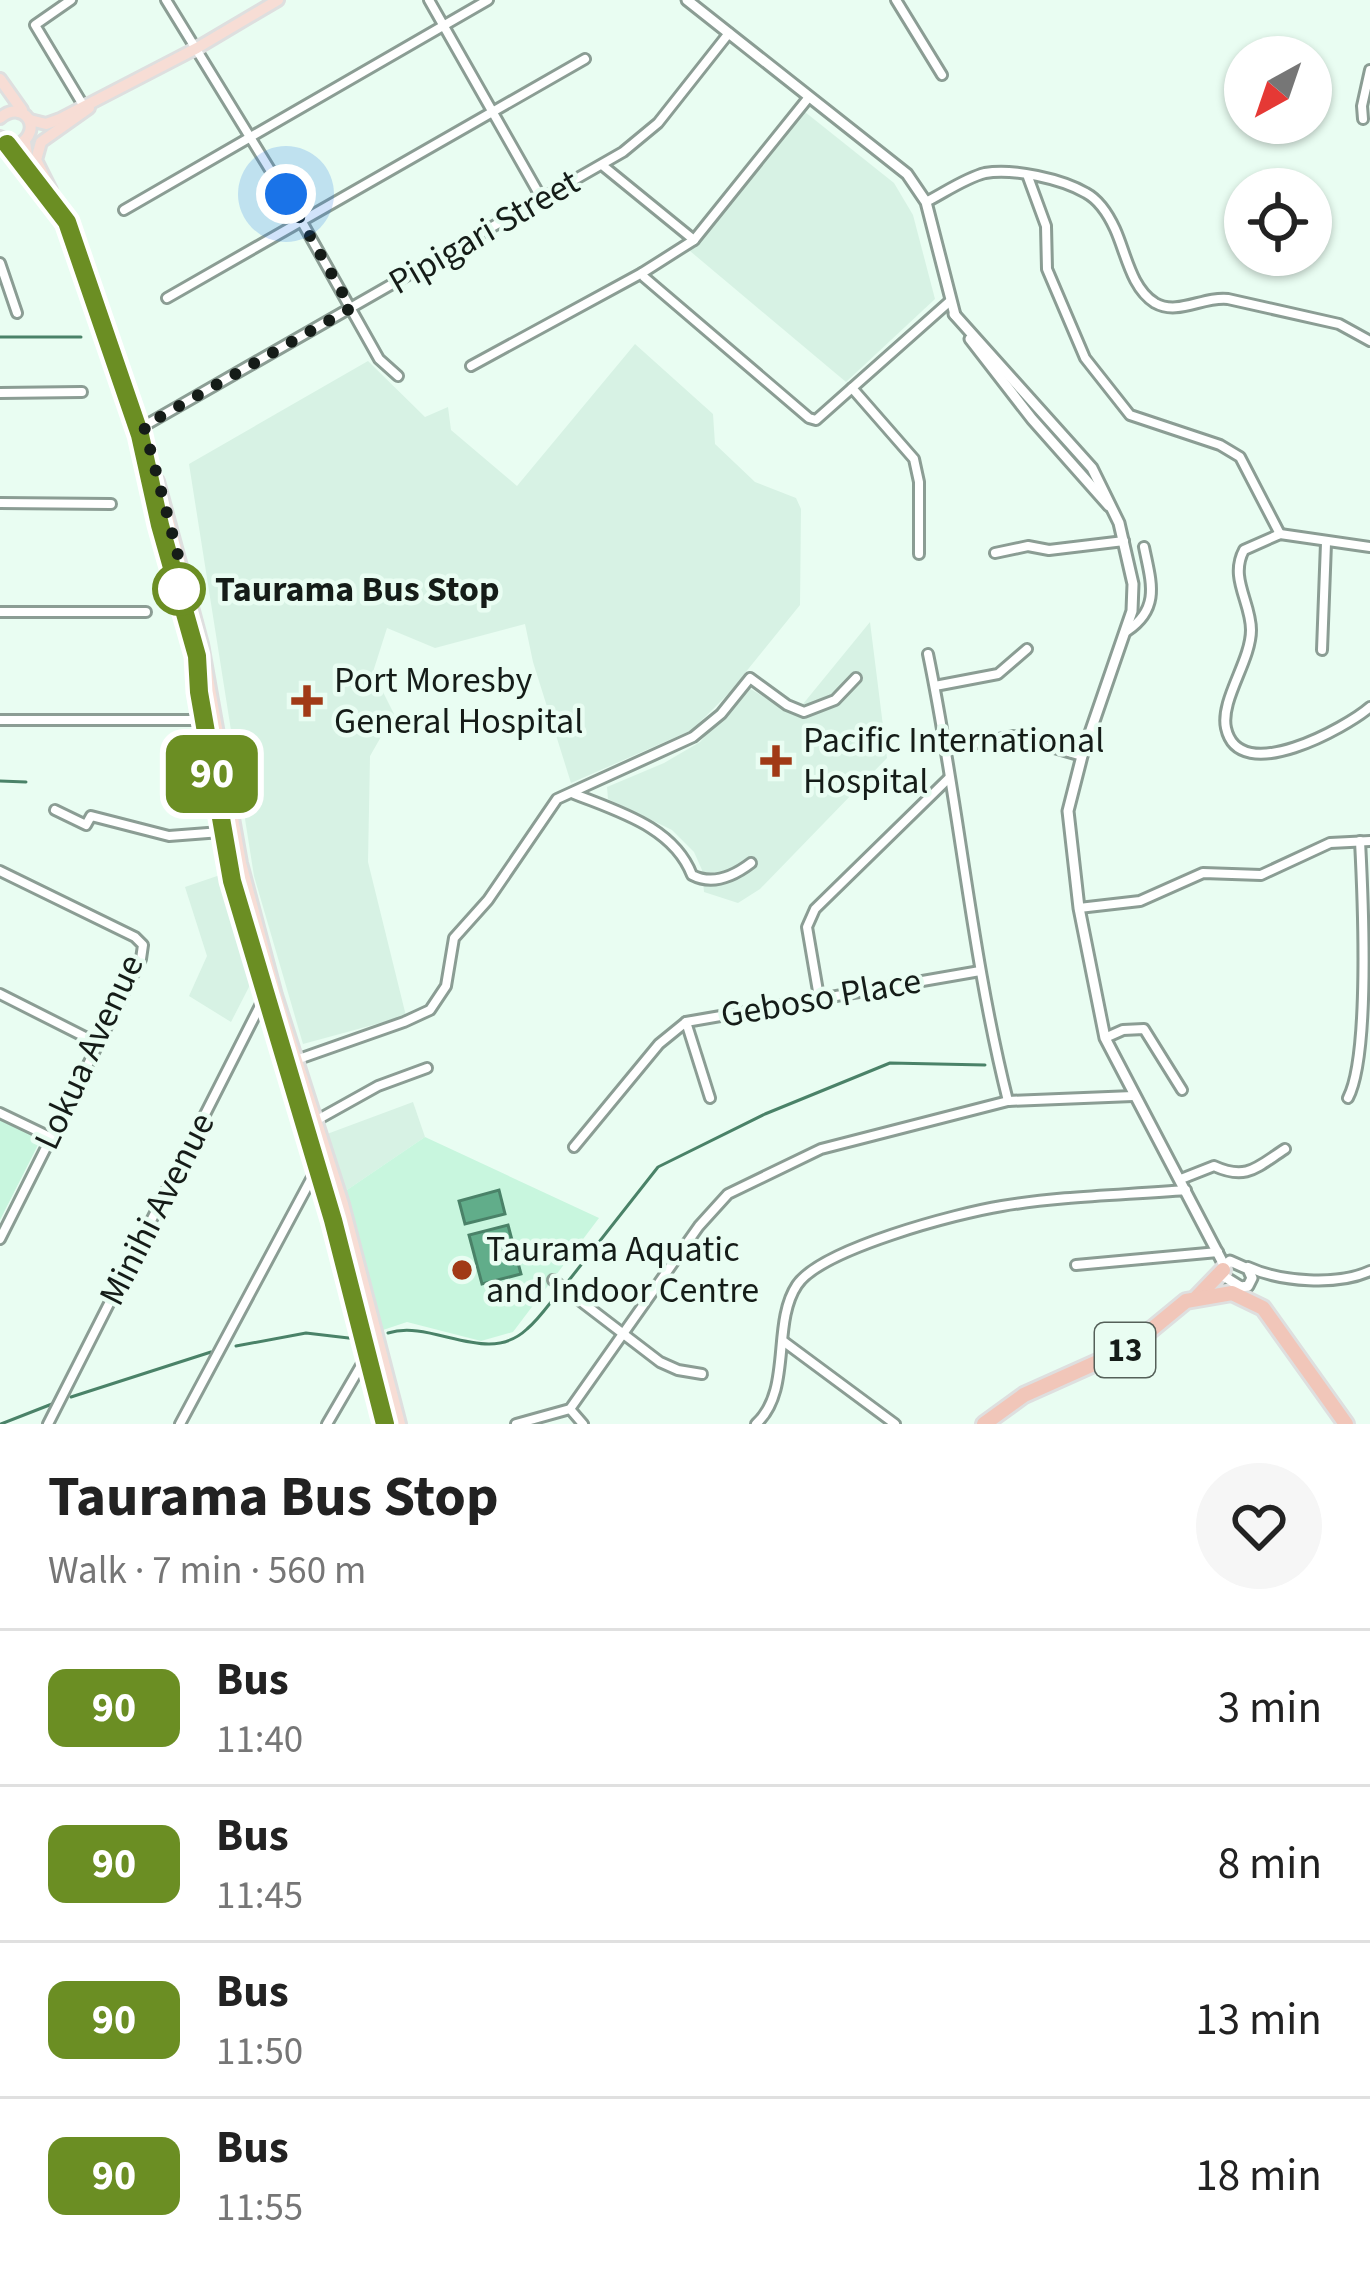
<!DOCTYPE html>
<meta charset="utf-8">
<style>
:root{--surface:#fff;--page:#f6f6f6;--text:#222;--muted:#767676;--line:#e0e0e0}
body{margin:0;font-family:"Source Sans 3",sans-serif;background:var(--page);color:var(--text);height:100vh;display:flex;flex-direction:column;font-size:45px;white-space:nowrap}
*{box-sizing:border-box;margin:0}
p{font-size:39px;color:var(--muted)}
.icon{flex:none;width:66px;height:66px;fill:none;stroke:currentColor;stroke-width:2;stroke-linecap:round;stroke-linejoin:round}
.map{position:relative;height:1424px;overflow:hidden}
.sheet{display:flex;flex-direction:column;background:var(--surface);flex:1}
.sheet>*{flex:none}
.badge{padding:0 24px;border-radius:18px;font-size:42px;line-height:78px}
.needle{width:78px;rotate:220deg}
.buttons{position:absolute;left:1224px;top:36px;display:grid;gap:24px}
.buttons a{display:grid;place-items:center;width:108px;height:108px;border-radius:50%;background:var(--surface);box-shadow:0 3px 9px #0004;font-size:60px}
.you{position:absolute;width:60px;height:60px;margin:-30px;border:9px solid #fff;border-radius:50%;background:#1a73e8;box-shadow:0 0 0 18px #1a73e833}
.map>.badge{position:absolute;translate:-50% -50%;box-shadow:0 0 0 6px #fff}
.round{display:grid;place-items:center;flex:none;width:126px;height:126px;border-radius:63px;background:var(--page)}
.summary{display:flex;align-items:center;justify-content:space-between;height:204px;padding:0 48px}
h1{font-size:57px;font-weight:700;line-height:90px}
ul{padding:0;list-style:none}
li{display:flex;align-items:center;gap:36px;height:156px;padding:0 48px;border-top:3px solid var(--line)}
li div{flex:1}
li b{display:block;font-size:45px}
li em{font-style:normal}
li .badge{min-width:132px;font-weight:700;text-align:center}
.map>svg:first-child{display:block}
.built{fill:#d7f2e4}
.green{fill:#c8f6de}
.water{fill:#61ad8a;stroke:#4a8268;stroke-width:3}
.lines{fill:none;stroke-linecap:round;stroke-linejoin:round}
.stream{stroke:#4a8268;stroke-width:3}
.street-casing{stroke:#8b9d94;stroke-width:14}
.secondary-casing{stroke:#8b9d94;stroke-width:15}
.primary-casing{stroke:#dedfdf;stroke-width:16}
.highway-casing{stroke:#dedfdf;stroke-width:20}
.street{stroke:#fff;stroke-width:8}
.secondary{stroke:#fff;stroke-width:9}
.primary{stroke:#f7ddd5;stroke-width:10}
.highway{stroke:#f1c6b9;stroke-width:14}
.line-casing{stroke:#fff;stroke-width:27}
.line{stroke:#6b8e23;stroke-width:18}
.walk{stroke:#151c18;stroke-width:12;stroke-dasharray:0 21.6}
.stop-dot{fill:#fff;stroke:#6b8e23;stroke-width:6}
.poi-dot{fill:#a13a16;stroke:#e9fdf2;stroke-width:4.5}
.labels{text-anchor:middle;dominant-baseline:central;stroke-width:9;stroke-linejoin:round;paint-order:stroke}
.shield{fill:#e9fdf2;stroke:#556059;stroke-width:3}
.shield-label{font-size:33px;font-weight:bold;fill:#151c18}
.street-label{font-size:36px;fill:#151c18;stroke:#e9fdf2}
.stop-label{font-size:36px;font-weight:bold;fill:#151c18;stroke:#e9fdf2;text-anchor:start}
.poi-label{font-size:36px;fill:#151c18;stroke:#e9fdf2;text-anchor:start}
</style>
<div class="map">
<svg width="1370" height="1424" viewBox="0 0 1370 1424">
<rect width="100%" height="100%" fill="#e9fdf2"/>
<g class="built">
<path d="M805 112 894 183 913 215 935 299 846 382 690 251Z"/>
<path d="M635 344 713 414 715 444 755 482 796 498 801 509 800 605 728 694 692 730 571 783 533 662 525 624 435 648 387 628 373 672 394 714 370 756 368 862 406 1016 303 1044 254 876 189 464 368 361 425 417 448 407 451 430 517 486Z"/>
<path d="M870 622 887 758 760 889 738 903 704 892 702 870 694 852 672 830 608 799 607 787 664 763 700 742 749 688 794 715Z"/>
<path d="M220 875 251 983 231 1022 189 996 207 956 185 887Z"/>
<path d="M413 1102 425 1137 344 1192 327 1134Z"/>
</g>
<g class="green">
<path d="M0 1120 41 1139 0 1220Z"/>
<path d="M425 1137 599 1218 513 1332 481 1341 407 1322 383 1330 344 1192Z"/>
</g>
<g class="water">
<path d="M499 1190 505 1214 465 1224 459 1201Z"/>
<path d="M508 1225 521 1274 482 1284 469 1235Z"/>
</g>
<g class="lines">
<g class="stream">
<path d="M0 337H81"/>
<path d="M0 781 26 782"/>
<path d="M566 1284 658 1167 765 1114 890 1063 985 1065"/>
<path d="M388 1333C433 1319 487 1367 527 1329 539 1319 549 1304 559 1292"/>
<path d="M236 1346 306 1333 357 1339"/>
<path d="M71 1397 211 1352"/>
<path d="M1 1424 52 1404"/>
</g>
<g class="street-casing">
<g id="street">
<path d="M71 0 35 25 83 105"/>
<path d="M166 0 302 222 379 359 398 376"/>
<path d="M429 0 542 199"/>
<path d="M896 0 942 75"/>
<path d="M1363 119 1362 106 1370 70"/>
<path d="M602 165 694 240 809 97"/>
<path d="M1028 177 1046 226 1047 269 1085 358 1130 415 1220 445 1240 457 1280 534"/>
<path d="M926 202C944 193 965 178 985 173 1013 168 1062 179 1086 193 1099 200 1109 216 1115 229 1126 253 1131 288 1155 303 1178 316 1203 296 1228 299L1339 324 1370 341"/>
<path d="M124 210 488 0"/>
<path d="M694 240 642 273 644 277 809 418 816 420 852 388"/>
<path d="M0 263 17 313"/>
<path d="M167 298 585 59"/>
<path d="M471 366 642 273"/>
<path d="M0 393 82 392"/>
<path d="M144 426 623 152 658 123 729 33"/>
<path d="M0 503 111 504"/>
<path d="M1370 547 1280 534 1244 550C1229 578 1251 602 1251 630 1251 661 1220 700 1226 728 1239 788 1347 727 1370 707"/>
<path d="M995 553 1028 546 1049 550 1124 541"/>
<path d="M919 554V482L914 459 852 388 949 302"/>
<path d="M0 612H146"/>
<path d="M1127 631C1161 608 1151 582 1144 547"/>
<path d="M1322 650 1326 543"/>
<path d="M928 654C959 803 971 954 1008 1101"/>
<path d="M935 686 998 674 1027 649"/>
<path d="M0 720H204"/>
<path d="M948 749 1013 736 1082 756"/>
<path d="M572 793C616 811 673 826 692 875 713 886 734 876 751 863"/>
<path d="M55 810 86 825 91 816 169 836 221 832"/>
<path d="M0 871 135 937 143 945 141 959 0 1239"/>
<path d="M1079 908 1140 901 1203 873 1261 875 1330 843 1370 841"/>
<path d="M0 994 99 1044"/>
<path d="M819 997 807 927 815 909 949 778"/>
<path d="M686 1022 710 1098"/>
<path d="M1105 1038 1123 1030 1144 1029 1182 1090"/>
<path d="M296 1060 404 1022 430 1010 446 986 454 938 488 900 557 799 693 737 721 714 750 678 787 705 804 712 835 700 856 678"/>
<path d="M1348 1098C1370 1056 1363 898 1360 841"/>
<path d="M0 1113 50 1137"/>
<path d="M317 1120 378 1086 427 1068"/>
<path d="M574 1147 659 1044 686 1022 980 971"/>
<path d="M1181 1179 1214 1166C1247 1181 1257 1167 1285 1149"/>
<path d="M1076 1265 1218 1252"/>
<path d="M1248 1267C1281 1282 1337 1286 1370 1271"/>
<path d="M553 1280 660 1362 678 1370 702 1374"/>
<path d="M783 1341 895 1424"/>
<path d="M570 1409 583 1424"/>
<path d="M48 1424 266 994"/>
<path d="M180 1424 316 1170"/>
<path d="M327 1424 366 1357"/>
<path d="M516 1424 570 1409 699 1226 728 1194 821 1149 1008 1101 1133 1096"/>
<path d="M756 1424C793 1390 771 1324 797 1285 821 1249 958 1213 1002 1206 1062 1196 1125 1195 1186 1190"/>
</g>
</g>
<g class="secondary-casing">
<g id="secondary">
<path d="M687 0 907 174 926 202 955 315"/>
<path d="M954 314 1092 468 1119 523 1133 584 1132 611 1082 756 1068 811 1079 908 1105 1038 1224 1265"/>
<path d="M970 339 1032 419 1109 506"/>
<path d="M1230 1261 1248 1269 1252 1278 1248 1286 1241 1287 1225 1277 1223 1267Z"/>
</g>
</g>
<g class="primary-casing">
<g id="primary">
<path d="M0 79 22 110"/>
<path d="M0 118C24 98 45 130 18 145L0 137"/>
<path d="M30 120 46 124 60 119 197 48 278 0"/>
<path d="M25 142 29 168"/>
<path d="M7 144 67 222 140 435 160 525 197 656 199 692 231 881 333 1220 385 1424"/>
<path d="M51 190 36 160 41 142 89 108"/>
<path d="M158 481 202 644 241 863 276 995 343 1204 400 1424"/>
</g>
</g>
<g class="highway-casing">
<g id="highway">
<path d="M1197 1297 1223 1270"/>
<path d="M984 1424 1024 1395 1129 1348 1186 1301 1232 1293 1263 1308 1346 1424"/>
</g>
</g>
<use href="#street" class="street"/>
<use href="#secondary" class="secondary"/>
<use href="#primary" class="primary"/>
<use href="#highway" class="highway"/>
</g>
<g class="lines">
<g class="line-casing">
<path id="line" d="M7 144 67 222 140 435 160 525 197 656 199 692 232 881 333 1220 385 1424"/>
</g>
<use href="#line" class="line"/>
<path class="walk" d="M179 589 190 601 144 426 351 308 286 194"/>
</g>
<circle class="stop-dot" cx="179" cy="589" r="24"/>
<g class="poi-dot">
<path d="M301 683h12v12h12v12h-12v12h-12v-12h-12v-12h12z"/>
<path d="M770 743h12v12h12v12h-12v12h-12v-12h-12v-12h12z"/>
<circle cx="462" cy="1270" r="12"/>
</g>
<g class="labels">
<rect class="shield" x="1095" y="1323" width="60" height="54" rx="9"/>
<g class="shield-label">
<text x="1125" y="1350">13</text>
</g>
<g class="street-label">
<text transform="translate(484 232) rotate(-30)">Pipigari Street</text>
<text transform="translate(821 998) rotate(-10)">Geboso Place</text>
<text transform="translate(89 1052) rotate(-65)">Lokua Avenue</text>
<text transform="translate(157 1209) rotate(-63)">Minihi Avenue</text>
</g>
<g class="stop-label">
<text x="215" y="589">Taurama Bus Stop</text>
</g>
<g class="poi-label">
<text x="334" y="680">Port Moresby<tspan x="334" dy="41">General Hospital</tspan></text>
<text x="803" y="740">Pacific International<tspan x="803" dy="41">Hospital</tspan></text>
<text x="486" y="1249">Taurama Aquatic<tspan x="486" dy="41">and Indoor Centre</tspan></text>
</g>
</g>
</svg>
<div class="buttons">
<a><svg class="needle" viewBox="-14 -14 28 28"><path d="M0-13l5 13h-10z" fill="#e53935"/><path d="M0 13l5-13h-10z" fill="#767676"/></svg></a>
<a><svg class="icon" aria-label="locate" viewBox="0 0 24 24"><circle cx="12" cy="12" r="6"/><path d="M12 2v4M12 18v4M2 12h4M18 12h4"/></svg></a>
</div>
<div class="you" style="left:286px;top:194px"></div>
<b class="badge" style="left:212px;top:774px;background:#6b8e23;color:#fff">90</b>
</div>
<section class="sheet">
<div class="summary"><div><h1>Taurama Bus Stop</h1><p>Walk · 7 min · 560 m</p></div><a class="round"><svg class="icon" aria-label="heart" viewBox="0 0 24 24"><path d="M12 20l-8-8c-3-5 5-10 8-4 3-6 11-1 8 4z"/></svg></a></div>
<ul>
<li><span class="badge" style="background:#6b8e23;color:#fff">90</span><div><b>Bus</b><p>11:40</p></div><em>3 min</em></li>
<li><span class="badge" style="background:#6b8e23;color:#fff">90</span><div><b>Bus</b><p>11:45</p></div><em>8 min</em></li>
<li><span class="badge" style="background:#6b8e23;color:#fff">90</span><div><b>Bus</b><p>11:50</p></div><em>13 min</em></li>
<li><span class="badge" style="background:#6b8e23;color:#fff">90</span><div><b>Bus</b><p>11:55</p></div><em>18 min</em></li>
</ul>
</section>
